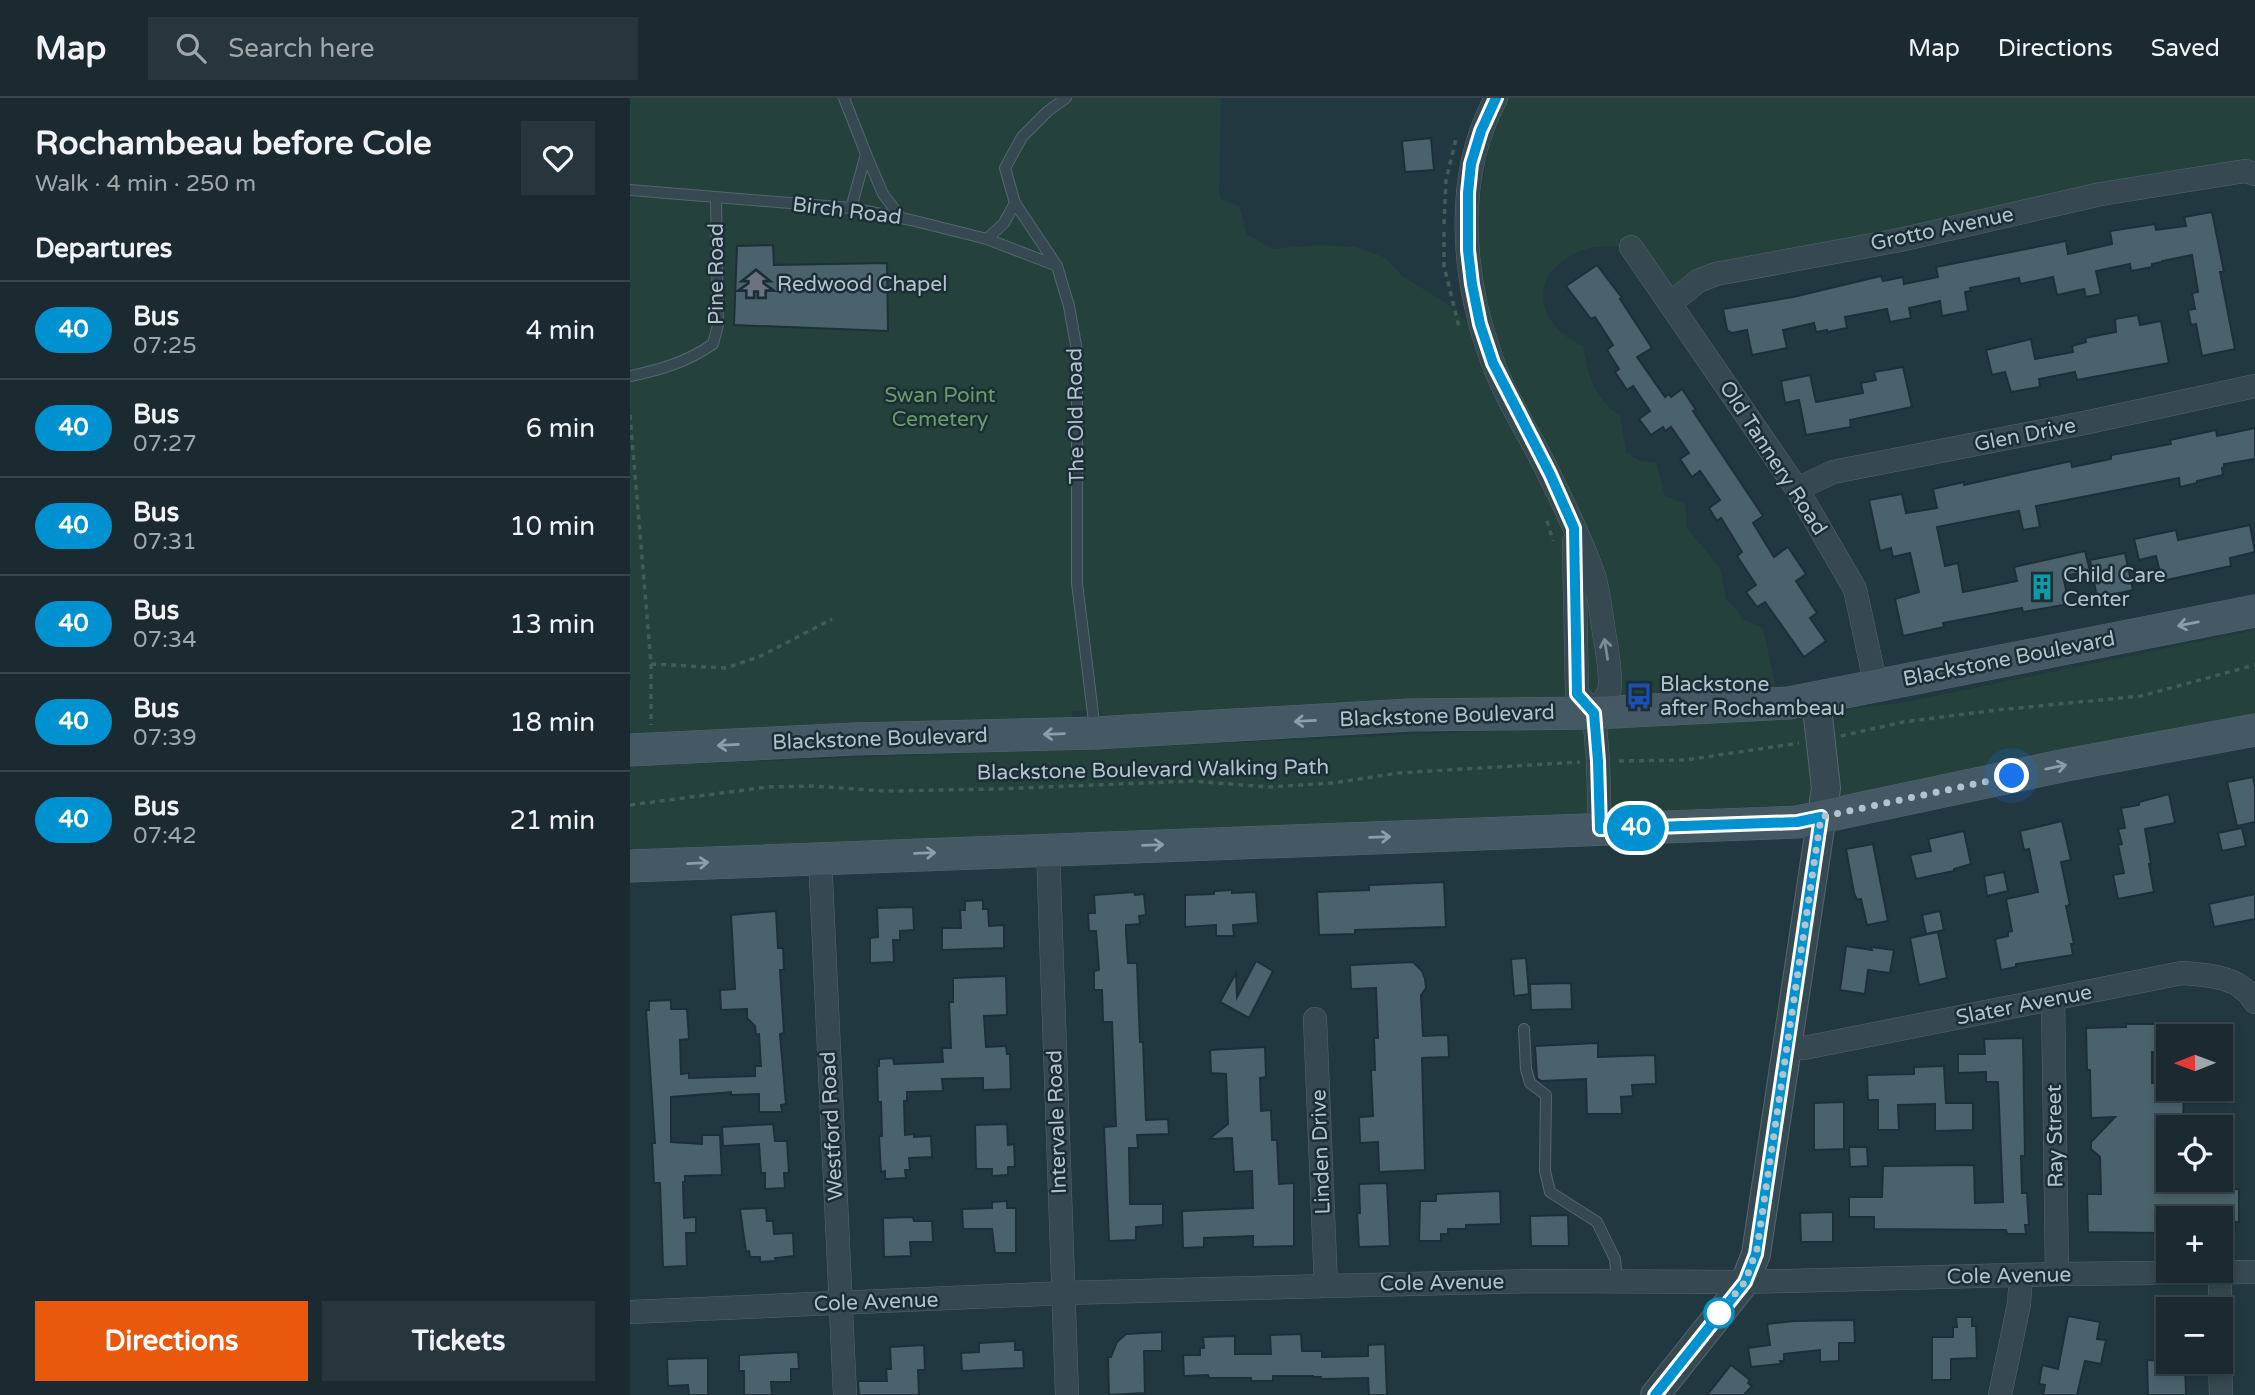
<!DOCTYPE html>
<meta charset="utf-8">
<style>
:root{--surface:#1a2a30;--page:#27363c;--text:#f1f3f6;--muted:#9fa7ab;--line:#38464c;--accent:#ea580c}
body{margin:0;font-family:"Varela Round",sans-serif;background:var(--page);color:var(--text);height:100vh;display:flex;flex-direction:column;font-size:26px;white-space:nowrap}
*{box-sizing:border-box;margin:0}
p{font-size:23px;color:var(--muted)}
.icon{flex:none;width:38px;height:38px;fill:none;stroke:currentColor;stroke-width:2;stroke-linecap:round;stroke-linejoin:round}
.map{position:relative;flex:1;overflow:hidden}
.sheet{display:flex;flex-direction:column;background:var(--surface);width:630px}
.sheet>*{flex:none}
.badge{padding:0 14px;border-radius:23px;font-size:24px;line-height:46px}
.needle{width:46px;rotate:269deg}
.controls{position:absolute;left:1526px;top:926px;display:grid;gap:14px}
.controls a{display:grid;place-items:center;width:77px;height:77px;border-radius:0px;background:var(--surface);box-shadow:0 4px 10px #0003,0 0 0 2px var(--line);font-size:35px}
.you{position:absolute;width:35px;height:35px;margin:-18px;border:5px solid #fff;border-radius:50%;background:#1a73e8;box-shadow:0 0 0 10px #1a73e833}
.map>.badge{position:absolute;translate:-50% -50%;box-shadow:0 0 0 4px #fff}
h2{padding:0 35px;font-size:26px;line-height:63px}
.round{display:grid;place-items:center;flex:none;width:74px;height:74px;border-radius:0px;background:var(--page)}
.head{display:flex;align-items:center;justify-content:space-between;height:119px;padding:0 35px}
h1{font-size:33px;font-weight:700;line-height:52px}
.cta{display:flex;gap:14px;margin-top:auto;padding:14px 35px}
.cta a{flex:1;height:80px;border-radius:0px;background:var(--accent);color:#fff;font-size:28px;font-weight:700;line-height:80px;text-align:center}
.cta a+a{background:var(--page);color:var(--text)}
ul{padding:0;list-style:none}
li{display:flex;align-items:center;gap:21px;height:98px;padding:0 35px;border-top:2px solid var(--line)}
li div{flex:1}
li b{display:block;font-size:26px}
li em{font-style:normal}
li .badge{min-width:77px;font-weight:700;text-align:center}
header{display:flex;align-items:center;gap:42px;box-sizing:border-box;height:98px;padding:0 35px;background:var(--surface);border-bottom:2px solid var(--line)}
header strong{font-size:33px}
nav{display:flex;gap:38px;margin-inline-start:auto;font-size:24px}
.search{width:490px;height:63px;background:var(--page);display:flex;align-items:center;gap:18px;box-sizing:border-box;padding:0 24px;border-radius:0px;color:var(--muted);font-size:26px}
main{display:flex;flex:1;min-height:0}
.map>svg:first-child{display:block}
.green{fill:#24413c}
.building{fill:#4a626c;stroke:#1d2f37;stroke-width:2}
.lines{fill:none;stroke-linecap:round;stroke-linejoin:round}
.service-casing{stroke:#54666e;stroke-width:12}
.minor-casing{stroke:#54666e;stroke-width:24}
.tertiary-casing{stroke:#54666e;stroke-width:30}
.secondary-casing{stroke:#54666e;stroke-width:33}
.path{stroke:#425d58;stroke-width:3.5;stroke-dasharray:5 5;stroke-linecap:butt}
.service{stroke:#364850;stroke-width:10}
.minor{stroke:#364850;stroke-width:23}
.tertiary{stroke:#364850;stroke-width:28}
.secondary{stroke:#445963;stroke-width:32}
.oneway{stroke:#8c9ea7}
.oneway2{stroke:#7a8c94}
.line-casing{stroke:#fff;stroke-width:16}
.line{stroke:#0092d0;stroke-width:10}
.walk{stroke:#b2c3cb;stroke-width:7;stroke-dasharray:0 12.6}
.stop-dot{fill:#fff;stroke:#0092d0;stroke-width:3.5}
.labels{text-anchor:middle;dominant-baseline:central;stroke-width:5;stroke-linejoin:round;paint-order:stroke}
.street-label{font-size:21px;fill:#b2c3cb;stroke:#1b2d35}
.poi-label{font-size:21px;fill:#b2c3cb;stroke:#1b2d35;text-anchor:start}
.park-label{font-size:21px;fill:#6a9e67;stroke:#1b2d35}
</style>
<header>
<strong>Map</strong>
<div class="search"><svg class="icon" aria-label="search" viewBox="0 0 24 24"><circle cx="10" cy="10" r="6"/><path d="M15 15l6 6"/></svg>Search here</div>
<nav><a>Map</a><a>Directions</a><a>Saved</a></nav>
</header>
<main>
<section class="sheet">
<div class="head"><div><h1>Rochambeau before Cole</h1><p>Walk · 4 min · 250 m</p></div><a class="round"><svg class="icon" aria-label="heart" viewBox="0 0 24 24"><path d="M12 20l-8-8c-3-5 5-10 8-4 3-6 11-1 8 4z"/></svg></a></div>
<h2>Departures</h2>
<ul>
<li><span class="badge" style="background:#0092d0;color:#fff">40</span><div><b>Bus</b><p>07:25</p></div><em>4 min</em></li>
<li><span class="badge" style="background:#0092d0;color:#fff">40</span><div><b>Bus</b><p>07:27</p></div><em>6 min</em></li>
<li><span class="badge" style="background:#0092d0;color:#fff">40</span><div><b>Bus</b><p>07:31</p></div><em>10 min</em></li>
<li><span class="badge" style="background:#0092d0;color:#fff">40</span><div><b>Bus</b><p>07:34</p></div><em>13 min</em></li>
<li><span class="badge" style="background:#0092d0;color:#fff">40</span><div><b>Bus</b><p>07:39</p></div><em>18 min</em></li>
<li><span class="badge" style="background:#0092d0;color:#fff">40</span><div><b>Bus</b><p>07:42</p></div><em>21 min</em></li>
</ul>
<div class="cta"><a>Directions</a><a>Tickets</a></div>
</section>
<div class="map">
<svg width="1625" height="1297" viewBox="0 0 1625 1297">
<rect width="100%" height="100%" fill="#223840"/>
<g class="green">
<path d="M0 0H591L589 96 591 101 609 108 617 136 642 151 691 147 726 149 756 160 772 178 816 205 860 245 849 173 846 126 864 16 873 0H1625V70L1114 162 1045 198 1011 150C996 150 969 146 956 151 898 170 901 225 953 248 958 279 964 299 990 318L996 354 1010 363 1026 365 1035 398 1055 406 1057 430 1090 470 1096 501 1107 512 1112 521 1133 530 1148 600 472 630 471 612 442 613V631L0 646Z"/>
<path d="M1625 532V618L1163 707 0 759V668L509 649 1151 620 1276 604Z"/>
</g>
<g class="building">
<path d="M801 40 804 72 775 74 772 43Z"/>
<path d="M1582 114 1594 174H1590L1605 251 1572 258 1566 226 1561 227 1558 212 1565 211 1562 195 1568 194 1562 157 1532 163V164L1522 166V169L1501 173 1500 166 1466 173 1471 196 1456 199 1454 191 1427 197 1423 179 1390 186 1389 180 1340 190 1341 193 1335 194 1338 213 1312 218 1310 203 1279 210 1281 220 1260 224 1257 211 1215 219 1217 230 1197 234V232L1186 234 1184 225 1153 232 1157 250 1122 257 1117 232 1102 235 1097 232 1093 211 1163 199 1251 178 1253 183 1273 179 1274 186 1308 179 1306 169 1436 143 1438 156 1482 146 1480 133 1525 126 1526 132 1556 128 1554 119Z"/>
<path d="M143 147 144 167 257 165 258 233 104 227 107 148Z"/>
<path d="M967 167 992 200 990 201 1022 250 1007 259 1035 299 1039 296 1041 299 1052 291 1066 312 1063 313 1133 418 1123 425 1144 459 1158 449 1176 476 1166 483 1187 515 1180 520 1196 543 1174 559 1135 504 1127 509 1116 494 1126 487 1107 458 1112 454 1091 420 1087 423 1079 410 1090 402 1070 373 1062 379 1050 361 1059 355 1041 329 1035 333 1033 329 1021 337 1009 321 1020 313 1003 288 997 292 985 274 989 271 977 252 983 247 965 219 961 221 936 188Z"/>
<path d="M1508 217 1510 227 1531 223 1539 265 1447 282 1445 274 1409 281 1410 289 1381 294 1375 274 1362 277 1356 252 1401 241 1405 261 1443 254 1442 248 1456 244 1455 240 1486 234 1485 221Z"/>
<path d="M1273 269 1282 309 1220 322 1221 329 1176 337 1169 302 1155 305 1151 283 1180 277 1186 304 1233 295 1231 285 1246 282 1244 274Z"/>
<path d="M1625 330V361L1594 366V369L1592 370 1593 377 1567 383V385L1550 389 1549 380 1406 408 1410 429 1393 432 1389 413 1307 429 1315 468 1328 465 1333 494 1387 483 1384 469 1455 453 1460 473 1433 478 1439 506 1393 514 1392 510 1313 525 1314 529 1273 538 1265 501 1289 494 1280 455 1263 459 1261 450 1250 453 1239 402 1272 396 1276 415 1307 410 1303 391 1334 384V387L1441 363 1442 369 1481 361V357L1541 346 1540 342 1586 332 1587 338Z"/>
<path d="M1620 427 1625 454 1600 460 1601 468 1532 483 1526 458 1509 462 1504 441 1546 432 1548 442Z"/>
<path d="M1495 455 1503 492 1467 500 1460 462Z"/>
<path d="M1623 679 1625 689V724L1607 728 1597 684Z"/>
<path d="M1539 696 1545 725 1515 731 1521 766H1519L1524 794 1488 801 1483 777 1494 775 1488 747 1492 746 1488 731 1495 730 1491 710 1509 707V704Z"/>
<path d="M1432 723 1441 762 1431 764 1440 807 1436 808 1444 846H1441L1443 857 1386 866V869L1371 872 1365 841 1378 838V834L1382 833 1376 801 1408 794 1399 751 1394 752 1390 733Z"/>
<path d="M1612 730 1616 748 1592 753 1588 735Z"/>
<path d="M1334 733 1341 766 1324 771V773L1286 781 1280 757 1301 753 1298 741Z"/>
<path d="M1243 746 1258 823 1237 827 1231 801 1227 802 1224 795 1216 751Z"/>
<path d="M1374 774 1378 793 1357 798 1354 778Z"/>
<path d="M814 784 816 829 725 832V836L689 837 687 794 739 792V787Z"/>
<path d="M602 792V795L626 794 628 825 603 827 604 838H586V827L555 829V797L584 796V793Z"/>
<path d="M504 794 505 797 514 796 516 817 509 818 510 826 496 827V834L498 865H507L510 944H513L516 1022 538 1021 539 1036 507 1037 508 1050H499L500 1106H533V1127L506 1129V1142L479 1143 474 1029 486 1028 482 924H473L472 892H464V873L469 872 466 833H459L458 815H465L464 797Z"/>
<path d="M1625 796V821L1584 829 1579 806Z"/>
<path d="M353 802V811H358L359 828 374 827V850L312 852V830H331L330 812H335V803Z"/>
<path d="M283 809 284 832 270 833V842H263L264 864 240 865V840L248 839 247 810Z"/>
<path d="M146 813 148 850H153L154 872H150L154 935 150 936 156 1006 151 1007 152 1014H129V996L101 997V994L41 999V1044L72 1046V1037H90L92 1077 55 1078V1084H53L54 1120 66 1119V1135H56L57 1168 33 1169 30 1085H24L22 1045H25L16 912H19V903L41 902V911H57L59 941 50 942 51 976 59 975V980L125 978V968H131L129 936 126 937 125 928 117 920V911L91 912 90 892 105 891 101 817Z"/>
<path d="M1310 813 1314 832 1296 836 1292 817Z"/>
<path d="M1308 834 1317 880 1289 887 1280 840Z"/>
<path d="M1216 848 1242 852 1241 849 1264 852 1260 875 1238 872 1235 896 1210 892Z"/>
<path d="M896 860 899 896 884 898 881 861Z"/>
<path d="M626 863 643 873 619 920 590 904 606 875 607 899Z"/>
<path d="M783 864 792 873 795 881 796 890 791 897 793 938 818 937 819 959 792 960 795 1072 749 1074 748 1044 730 1045 729 1019 743 1018 741 972H745L744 940H748L746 890 721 891 720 867Z"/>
<path d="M376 878 377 917 354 918 356 949 376 948 377 956H380L381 991 353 992V980L312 981 313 993 277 994V1003H274L275 1037 284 1036V1039L301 1038 302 1059 279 1060 280 1072H275L276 1080 255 1081V1073L251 1074 249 1038H252L251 1004H248L247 968H249V961L263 960 264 966 313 964 312 950H321L319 904H323V880Z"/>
<path d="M941 885 942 911 901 912 900 886Z"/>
<path d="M1496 926H1530V954H1522V985H1529V990H1554L1553 1029H1529L1532 1082H1594V1091H1609V1124H1605V1134H1591V1120H1538V1130L1527 1131V1135L1458 1134 1457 1096H1471L1470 1059 1461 1051V1044L1485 1019 1461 1020 1460 972H1457L1456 930 1496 929Z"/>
<path d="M1393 940 1395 1058H1391L1392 1095H1397L1399 1127H1395L1396 1136H1377L1376 1132 1244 1131V1119H1219V1099H1252L1253 1068 1344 1067 1345 1105 1373 1104 1368 984H1356V974L1328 975V956H1355L1354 941Z"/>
<path d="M968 945V959L1025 957 1026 986 1002 987 1003 998 991 999 992 1016H957L956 981 911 983 907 980 905 948Z"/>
<path d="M635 949 636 979 630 980 631 1013 641 1012 642 1042H647L649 1086 664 1085V1148L623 1149V1138L574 1140V1149L553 1150 552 1113 623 1110 622 1073 604 1074 602 1040 579 1041 598 1026 596 976 581 975 580 952Z"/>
<path d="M1314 968 1316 1005H1343V1032L1305 1033V1006L1268 1007 1269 1032H1248V1002H1238L1237 977 1284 976V969Z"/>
<path d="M1214 1004V1051L1184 1052V1005Z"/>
<path d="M143 1026 145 1043H157L159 1075H154L155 1090 135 1091V1075H131L129 1046 93 1048 92 1029Z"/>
<path d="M377 1026 378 1047 384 1046 385 1069H378V1077L362 1078V1071H346L345 1027Z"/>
<path d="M1219 1049H1237L1238 1068 1220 1069Z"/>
<path d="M757 1085 760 1148 729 1149 727 1115H730L729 1086Z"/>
<path d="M870 1093 871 1126 836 1127V1131H818V1136H811V1143H789L790 1103H806V1096Z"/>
<path d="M377 1103V1110H386V1155H365L362 1131H333L332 1111 362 1110V1104Z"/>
<path d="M136 1110 137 1123H143L144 1136 163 1135 164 1158 145 1160 146 1163 130 1164V1159H120L119 1153 116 1154 110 1111Z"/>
<path d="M1203 1114V1144H1171L1170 1115Z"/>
<path d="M938 1117 939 1148H901L900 1118Z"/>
<path d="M283 1119 284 1123H302L303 1144H280L281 1158 254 1159 253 1120Z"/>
<path d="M1438 1218 1470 1224 1467 1241 1476 1242 1471 1266 1455 1263 1447 1297H1413L1415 1287 1409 1286 1412 1267 1428 1271Z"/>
<path d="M1326 1219H1342V1228H1346L1347 1260 1321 1261V1282H1302V1239H1323V1229H1327Z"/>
<path d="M1224 1222 1225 1245H1209V1263L1190 1264V1252L1154 1256V1263H1150L1151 1266 1121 1269 1118 1250 1140 1247 1137 1226 1164 1223Z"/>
<path d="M532 1234V1253H514L515 1295 479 1297 478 1259H481L487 1244 496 1236Z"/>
<path d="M671 1236 672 1253H692V1259L738 1258V1247L755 1246 757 1297H739L738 1280 691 1281V1279H683V1278H643V1283H621V1280H579L578 1277 554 1278 553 1257H570V1250H574L573 1239 605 1238V1256H641L640 1237Z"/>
<path d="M385 1243V1252H393L394 1270 332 1273 331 1255 349 1254V1245Z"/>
<path d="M294 1247 295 1272H288L289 1297H229L228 1283H257L256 1271H261L260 1249Z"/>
<path d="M168 1254 169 1271H161V1284H141L142 1297H114V1273H109V1257Z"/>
<path d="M78 1260V1297H59L58 1287 38 1288 37 1261Z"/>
<path d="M1517 1262 1555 1264 1556 1297H1518Z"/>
<path d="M1101 1267 1120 1282 1118 1285 1122 1288 1114 1297H1077Z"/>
</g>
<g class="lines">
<g class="service-casing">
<g id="service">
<path d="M214 0 236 56 221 110"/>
<path d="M436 0 418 13 392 39 375 70 385 105 427 168 439 208 447 253V485L465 632"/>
<path d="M236 56 253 96 271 120"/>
<path d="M0 92 221 110 281 122 357 141 427 168"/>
<path d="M357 141 374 125 385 105"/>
<path d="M0 278C30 272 57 264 83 246L88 227 86 100"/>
<path d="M894 931 896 971 900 985 916 997 915 1073 920 1094 967 1124 985 1161 987 1183"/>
</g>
</g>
<g class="minor-casing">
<g id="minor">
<path d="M866 0C823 80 832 180 862 262 876 302 901 338 919 376 935 409 952 443 964 478 970 497 971 520 975 540 977 552 982 582 979 593 977 600 968 609 964 615"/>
<path d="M1001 149 1167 391 1225 491 1246 588"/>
<path d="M1041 205 1068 183 1086 176 1270 142 1471 96 1615 73 1625 76"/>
<path d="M1167 391 1203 374 1454 325 1625 288"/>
<path d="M944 444 947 596 964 615 968 663 970 731"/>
<path d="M418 751 437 1297"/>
<path d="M190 759 215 1297"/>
<path d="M1423 901 1427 1176"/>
<path d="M685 921 696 1188"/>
<path d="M1156 950H1174L1552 875C1578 877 1610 878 1625 904"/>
<path d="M1590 1211V1176"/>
<path d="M0 1214 435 1195 696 1188 906 1183 1115 1184 1427 1176 1625 1174"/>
<path d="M1590 1264 1591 1297"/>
<path d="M1370 1297 1389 1206 1391 1178"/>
</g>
</g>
<g class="tertiary-casing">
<path id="tertiary" d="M1025 1297 1115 1184 1126 1156 1196 690 1186 601"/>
</g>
<g class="secondary-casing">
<g id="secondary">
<path d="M0 652 224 641 465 635 779 617 964 615 1159 605 1625 513"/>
<path d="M0 768 1167 724 1436 667 1625 632"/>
</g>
</g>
<g class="path">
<path d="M814 126 816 82 826 41"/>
<path d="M814 134V168L829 229"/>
<path d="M0 317 21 566 96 570 131 558 202 521"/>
<path d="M917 423 923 443"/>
<path d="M21 566V627"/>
<path d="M1211 638 1273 624 1367 612 1511 598 1625 567"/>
<path d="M989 663 1056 662 1169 645"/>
<path d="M0 707 138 689 183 688 254 693 366 691 563 683 638 689 703 685 768 675 950 664"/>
</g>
<use href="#service" class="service"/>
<use href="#minor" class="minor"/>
<use href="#tertiary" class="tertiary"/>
<use href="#secondary" class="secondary"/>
</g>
<defs><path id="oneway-shaft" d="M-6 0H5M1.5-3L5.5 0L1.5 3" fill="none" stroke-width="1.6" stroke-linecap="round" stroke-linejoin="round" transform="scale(1.75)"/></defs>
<g class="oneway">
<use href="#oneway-shaft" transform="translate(1558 526) rotate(169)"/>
<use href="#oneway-shaft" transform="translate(675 623) rotate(177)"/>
<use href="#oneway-shaft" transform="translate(424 636) rotate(178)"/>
<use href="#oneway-shaft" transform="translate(98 647) rotate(177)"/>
<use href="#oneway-shaft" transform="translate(1426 669) rotate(-12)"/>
<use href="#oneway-shaft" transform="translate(750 739) rotate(-2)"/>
<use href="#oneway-shaft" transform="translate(523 747) rotate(-2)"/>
<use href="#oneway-shaft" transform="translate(295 755) rotate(-2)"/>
<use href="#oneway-shaft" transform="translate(68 765) rotate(-3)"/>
</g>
<use class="oneway2" href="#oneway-shaft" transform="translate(976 551) rotate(-99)"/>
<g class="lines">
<g class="line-casing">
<path id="line" d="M866 0 851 33 841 66 838 95V152L842 186 850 226 863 265 920 376 944 430 947 596 964 615 968 663 970 731 1167 724 1191 719 1126 1156 1115 1184 1025 1297"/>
</g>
<use href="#line" class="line"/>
<path class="walk" d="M1089 1215 1115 1184 1127 1151 1191 719 1382 678"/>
</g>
<defs>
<g id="temple-bare" transform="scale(2.1)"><path d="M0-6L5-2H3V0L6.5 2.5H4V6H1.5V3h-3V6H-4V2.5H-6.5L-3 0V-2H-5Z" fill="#6b7280" stroke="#1b2d35" stroke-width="2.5" paint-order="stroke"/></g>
<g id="building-bare" transform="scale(2.1)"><path d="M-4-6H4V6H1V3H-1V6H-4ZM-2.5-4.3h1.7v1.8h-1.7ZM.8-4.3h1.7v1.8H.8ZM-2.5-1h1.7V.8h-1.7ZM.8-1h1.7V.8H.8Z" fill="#0f9aa8" stroke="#1b2d35" stroke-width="2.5" paint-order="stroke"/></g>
<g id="bus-bare" transform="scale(2.1)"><path d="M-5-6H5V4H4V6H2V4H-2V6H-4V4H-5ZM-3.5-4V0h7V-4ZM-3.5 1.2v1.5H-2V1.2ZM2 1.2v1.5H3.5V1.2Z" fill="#1a4fb4" stroke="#1b2d35" stroke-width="2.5" paint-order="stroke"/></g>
</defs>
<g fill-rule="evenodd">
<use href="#temple-bare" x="126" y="186"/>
<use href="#building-bare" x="1412" y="489"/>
<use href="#bus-bare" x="1009" y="598"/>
</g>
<circle class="stop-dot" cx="1089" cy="1215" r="14"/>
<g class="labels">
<g class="street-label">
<text transform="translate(217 113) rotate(7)">Birch Road</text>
<text transform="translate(1312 131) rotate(-12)">Grotto Avenue</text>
<text transform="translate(86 176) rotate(-90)">Pine Road</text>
<text transform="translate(446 318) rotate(-91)">The Old Road</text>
<text transform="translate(1395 337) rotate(-11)">Glen Drive</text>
<text transform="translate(1143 360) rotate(57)">Old Tannery Road</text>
<text transform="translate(1379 561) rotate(-11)">Blackstone Boulevard</text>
<text transform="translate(817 618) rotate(-2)">Blackstone Boulevard</text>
<text transform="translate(250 641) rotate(-2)">Blackstone Boulevard</text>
<text transform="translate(523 672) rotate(-1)">Blackstone Boulevard Walking Path</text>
<text transform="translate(1394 907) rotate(-11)">Slater Avenue</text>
<text transform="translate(427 1024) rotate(-92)">Intervale Road</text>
<text transform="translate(202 1028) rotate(-93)">Westford Road</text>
<text transform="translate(1425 1038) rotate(-91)">Ray Street</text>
<text transform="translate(691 1054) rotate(-92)">Linden Drive</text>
<text transform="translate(1379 1178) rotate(-1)">Cole Avenue</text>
<text transform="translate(812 1185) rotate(-1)">Cole Avenue</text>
<text transform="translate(246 1204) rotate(-2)">Cole Avenue</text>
</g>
<g class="poi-label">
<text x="147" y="186">Redwood Chapel</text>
<text x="1433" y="477">Child Care<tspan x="1433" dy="24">Center</tspan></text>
<text x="1030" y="586">Blackstone<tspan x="1030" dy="24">after Rochambeau</tspan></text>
</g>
<g class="park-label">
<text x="310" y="297">Swan Point<tspan x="310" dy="24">Cemetery</tspan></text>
</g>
</g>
</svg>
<div class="controls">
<a><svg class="needle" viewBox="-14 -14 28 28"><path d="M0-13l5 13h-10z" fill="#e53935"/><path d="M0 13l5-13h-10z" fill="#9fa7ab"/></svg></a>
<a><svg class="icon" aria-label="locate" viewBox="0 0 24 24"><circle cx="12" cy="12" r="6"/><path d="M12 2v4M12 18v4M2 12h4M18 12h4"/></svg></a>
<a>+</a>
<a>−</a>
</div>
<div class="you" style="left:1382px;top:678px"></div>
<b class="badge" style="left:1006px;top:730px;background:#0092d0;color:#fff">40</b>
</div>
</main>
